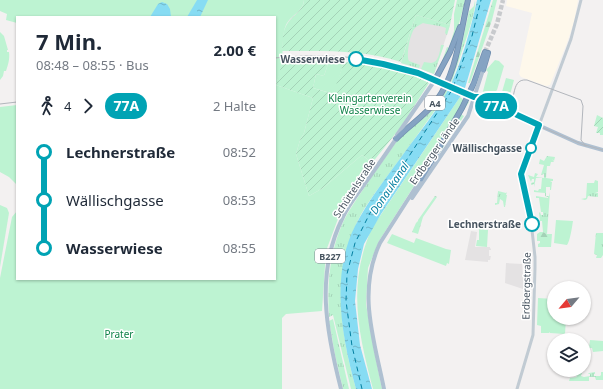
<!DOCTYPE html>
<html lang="de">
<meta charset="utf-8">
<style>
:root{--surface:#fff;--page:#f2f2f3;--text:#1f2937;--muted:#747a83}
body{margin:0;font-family:"Noto Sans",sans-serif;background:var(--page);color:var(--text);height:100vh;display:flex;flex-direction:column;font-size:15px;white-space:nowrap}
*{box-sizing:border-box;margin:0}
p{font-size:13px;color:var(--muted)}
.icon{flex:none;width:22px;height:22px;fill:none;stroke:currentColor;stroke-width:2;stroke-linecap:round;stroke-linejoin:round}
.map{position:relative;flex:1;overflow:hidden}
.details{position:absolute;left:16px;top:16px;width:260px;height:264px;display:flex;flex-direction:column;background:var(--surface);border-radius:0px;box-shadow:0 1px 3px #0004}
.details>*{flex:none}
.badge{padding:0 8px;border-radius:13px;font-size:14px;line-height:26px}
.needle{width:26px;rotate:241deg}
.buttons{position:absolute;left:547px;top:281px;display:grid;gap:8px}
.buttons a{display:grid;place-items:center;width:44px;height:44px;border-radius:50%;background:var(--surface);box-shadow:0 1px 3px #0004;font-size:20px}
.map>.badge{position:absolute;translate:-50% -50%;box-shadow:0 0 0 2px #fff}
.legs{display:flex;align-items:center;gap:6px;height:44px;padding:0 20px;font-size:13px}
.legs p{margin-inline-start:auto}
.head{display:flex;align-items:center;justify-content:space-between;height:68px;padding:0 20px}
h1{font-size:22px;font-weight:700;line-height:30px}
ul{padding:0 20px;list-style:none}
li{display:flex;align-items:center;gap:14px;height:48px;font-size:15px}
li i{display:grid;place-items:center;width:6px;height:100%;margin:0 5px;background:currentColor}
li i::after{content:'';width:10px;height:10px;margin:-5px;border:3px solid;border-radius:50%;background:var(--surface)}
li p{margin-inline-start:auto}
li:first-child i{background:linear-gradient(#0000 50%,currentColor 0)}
li:last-child i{background:linear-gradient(currentColor 50%,#0000 0)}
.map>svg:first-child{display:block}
.commercial{fill:#fef8eb}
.education{fill:#e4e2e3}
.grass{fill:url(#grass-tufts)}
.forest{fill:url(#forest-firs)}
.park{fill:#bdf3d2}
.garden{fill:url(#garden-furrows)}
.water{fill:url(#water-ripples)}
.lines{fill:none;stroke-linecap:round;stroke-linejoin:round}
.ferry{stroke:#037fa0;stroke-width:1;stroke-dasharray:5 4;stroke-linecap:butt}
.motorway-tunnel{stroke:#c8cacd;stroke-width:4.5;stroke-dasharray:4.5 2;stroke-linecap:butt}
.motorway-casing{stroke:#708eaf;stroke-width:6}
.tertiary{stroke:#c1cbd3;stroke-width:3}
.primary{stroke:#afc0d1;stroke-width:4}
.motorway{stroke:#85a3c3;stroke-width:4.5}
.tram{stroke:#b2b6bc;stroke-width:1}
.primary-bridge{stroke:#afc0d1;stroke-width:4}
.line-1-casing{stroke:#fff;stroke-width:9}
.line-1{stroke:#00a3b4;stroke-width:6}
.stop-1-dot{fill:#fff;stroke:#00a3b4;stroke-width:2}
.labels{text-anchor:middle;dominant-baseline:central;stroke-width:3;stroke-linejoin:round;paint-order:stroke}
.shield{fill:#fff;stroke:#7e8790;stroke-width:1}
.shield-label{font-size:9px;font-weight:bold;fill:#475460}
.stop-label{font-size:10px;font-weight:bold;fill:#475460;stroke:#fff;text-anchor:end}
.park-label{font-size:10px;fill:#10834a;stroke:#fff}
.street-label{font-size:10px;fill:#475460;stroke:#fff}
.water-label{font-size:11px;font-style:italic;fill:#037fa0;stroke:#fff}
</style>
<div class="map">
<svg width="603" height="389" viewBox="0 0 603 389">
<defs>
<pattern id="grass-tufts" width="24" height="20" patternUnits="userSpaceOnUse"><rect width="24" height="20" fill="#bdf3d2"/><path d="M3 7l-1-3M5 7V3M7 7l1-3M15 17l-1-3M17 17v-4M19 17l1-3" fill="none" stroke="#a4d2b7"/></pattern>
<pattern id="forest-firs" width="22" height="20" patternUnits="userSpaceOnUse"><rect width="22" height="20" fill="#bdf3d2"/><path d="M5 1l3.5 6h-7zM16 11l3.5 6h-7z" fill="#a4d2b7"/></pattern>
<pattern id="garden-furrows" width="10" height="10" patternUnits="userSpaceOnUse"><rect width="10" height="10" fill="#bdf3d2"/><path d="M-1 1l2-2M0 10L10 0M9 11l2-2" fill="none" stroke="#a4d2b7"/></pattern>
<pattern id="water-ripples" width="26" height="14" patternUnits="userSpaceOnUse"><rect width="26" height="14" fill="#87dcf3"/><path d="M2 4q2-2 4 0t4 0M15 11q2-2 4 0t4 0" fill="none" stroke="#70b5c8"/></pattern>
</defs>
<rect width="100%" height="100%" fill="#f3f1f1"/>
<path class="commercial" d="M507 0H578L574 22 567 43 550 85 546 86 521 77 519 74 532 13 506 6Z"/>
<g class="education">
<path d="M416 15 450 25 434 74 401 63Z"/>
<path d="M471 231 477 232 475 247H490V248L491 249V250H489V256H491L490 260H488V262L465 260Z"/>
<path d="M506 263 522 264 523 277H525L523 289 505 283Z"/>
</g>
<g class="grass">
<path d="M457 0H465C460 22 454 45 441 64L447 47 449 48 454 31V14Z"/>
<path d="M475 0C478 10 456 67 452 82L451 81 462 44 469 11 474 6Z"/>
<path d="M416 15 450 25 447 35 445 33 446 28C439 25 431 25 423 23 421 24 417 26 415 28 410 33 406 55 409 61L420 65 419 68 401 63Z"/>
<path d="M441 45H444L434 74 421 69 424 62C427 62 432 64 434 62 439 60 440 50 441 45Z"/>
<path d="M446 90 448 91 443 99C425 124 407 150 388 175 376 192 362 209 354 229 333 281 341 336 356 389H351L333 315 329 317C327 286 329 256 341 227 347 212 357 199 366 185 377 169 388 154 399 138 407 128 418 123 427 115 435 109 441 99 446 90Z"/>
<path d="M467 101 469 102 462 113V115L464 116 442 149 427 173Z"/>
<path d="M547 156 555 157 554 161 552 159 554 162H551L550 166H547L546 178 553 179V181H550L552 182 551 190H550V187H546V196H549L550 192 547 234 543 232 542 221H540L539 213 540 212 541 215H543V212H541L539 198H536V196L548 198V197L545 196V193L534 192V190L538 191 539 189H541L542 178H536L534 187V184L531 185V183L534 182V179H532L531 182 528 175 534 177 535 173 538 174 536 177 544 178V174L541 175 544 165 539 164 540 159 544 161Z"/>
<path d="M595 180 598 181V192H595L598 193V197L588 196 587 199 585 200 581 199 586 198 587 183H594Z"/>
<path d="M498 191 506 193 507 192 506 195H507L505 207H504L503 201 500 199 499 204 495 205V203H497Z"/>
<path d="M596 233H603V255L601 258H596L597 255 594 254Z"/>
<path d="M333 319 349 389H343L335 355 329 321Z"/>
<path d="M595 372V374H594V376H600L601 375V372H603V380H596L595 377H589V381H569L570 378 577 377 575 374 582 373V374L581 375V376L584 377 590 376V374H588L589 373Z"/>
</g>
<g class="forest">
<path d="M493 0H497L492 20 470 83H468Z"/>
<path d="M435 196 437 197 423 217 418 234 412 232 416 223 418 221V220Z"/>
<path d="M540 232H543L547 234H552L551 247H538V244L540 243V241H537V234Z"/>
</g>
<g class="park">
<path d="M0 0H304C303 12 291 15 286 25 282 33 283 52 282 61 282 69 278 78 276 85L313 98 304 133 300 140 296 154 309 196 323 188 362 155 372 163 342 208 326 251 322 311 286 314 282 318V389H0V278L12 217 17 211V279H275V17H17V23L6 20 7 14 0 11Z"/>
<path d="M0 32 4 36 8 50H7V52H9C10 59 8 65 6 71H4L3 76 0 80Z"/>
<path d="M495 60 499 61 504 66 497 90 495 92 492 100 485 98 487 95 485 94 484 98 482 95 488 72 486 70Z"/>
<path d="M329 61 344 62 334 94 313 88 316 74 324 76Z"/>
<path d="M506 78 514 80 510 95 502 92Z"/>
<path d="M460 97 464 100 433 156 379 241 368 268 366 304 374 350 382 389H373C358 332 347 284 372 228Z"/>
<path d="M17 105V185L9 177 0 172V107Z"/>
<path d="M0 205 7 208 9 213 0 267Z"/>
<path d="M556 220 573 221C572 227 570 241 567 245L554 243Z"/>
<path d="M479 229 488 230 487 247 476 246 477 240H479Z"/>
<path d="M392 234 414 243 416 238 446 249 451 250 449 264 447 263 446 266 387 243Z"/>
<path d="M538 298 554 299V318H566L565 334 550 333V332L549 333H541V326L537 325Z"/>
<path d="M590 340 603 341V351L593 352 592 348H589Z"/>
</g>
<g class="garden">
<path d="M304 0H455L450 25 416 15 401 62C363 49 322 51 282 51 283 42 282 33 286 26 291 16 303 12 304 0Z"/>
<path d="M308 61H329L324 76 316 74 313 88 333 94 344 62C367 64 411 71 429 83L400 128 372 163 362 155 323 188 309 196 296 154 300 140 304 133 313 98 276 85 282 63Z"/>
<path d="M597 115 603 118V135H600V133H596L598 127 594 126Z"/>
</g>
<g class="water">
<path d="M197 0H208L200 17H187Z"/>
<path d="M477 0H491L465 88 460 97 381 214 364 244 358 269 355 301 360 345 372 389H356C342 338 330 276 355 226 369 199 389 174 407 149 421 130 436 112 447 92 461 66 471 28 477 0Z"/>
<path d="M162 2 167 4 170 9 171 17H150L158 4Z"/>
</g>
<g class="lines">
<g class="ferry">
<path d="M453 87 472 36 481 0"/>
<path d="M362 389 352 346 346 301 347 274 355 243 370 213 402 167 452 90"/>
</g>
<path class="motorway-tunnel" d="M485 52 497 24 503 0"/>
<g class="motorway-casing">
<g id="motorway">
<path d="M483 70 488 53"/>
<path d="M435 80 450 52 460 27"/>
<path d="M396 139C408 126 425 116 436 101 457 74 460 33 468 0"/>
<path d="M421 179 462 108 474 83 485 52"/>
</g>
</g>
<path class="tertiary" d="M517 389 533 335 535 268V257L531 221 521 174 571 39 581 0"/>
<g class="primary">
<path d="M473 96C480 97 488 101 494 105L578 143 603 150"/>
<path d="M474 97 475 101 488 106 494 105"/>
<path d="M412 198 468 116 483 70"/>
<path d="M341 389C326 331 315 273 343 217 348 206 356 196 363 186 374 171 385 155 396 139L397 135 435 80 444 84"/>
<path d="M384 389C374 339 357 292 380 243L421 179"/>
</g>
<use href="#motorway" class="motorway"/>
<g class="tram">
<path d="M275 58C324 53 375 56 422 74 449 84 475 100 503 109 519 107 508 78 527 80L581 100 583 106 581 140 585 145 603 150"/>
<path d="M0 104 17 102"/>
<path d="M499 109 586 146"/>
</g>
<path class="primary-bridge" d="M444 84 471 95"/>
</g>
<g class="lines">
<g class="line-1-casing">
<path id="line-1" d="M356 59 383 64 418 73 474 97H478L539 125 521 174 532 224"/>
</g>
<use href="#line-1" class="line-1"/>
</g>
<g class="stop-1-dot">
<circle cx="356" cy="59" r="7"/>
<circle cx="531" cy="148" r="5"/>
<circle cx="532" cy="224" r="7"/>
</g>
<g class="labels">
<g class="shield">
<rect x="425" y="96" width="20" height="14" rx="3"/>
<rect x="315" y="249" width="30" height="14" rx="3"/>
</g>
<g class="shield-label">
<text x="435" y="103">A4</text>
<text x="330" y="256">B227</text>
</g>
<g class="stop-label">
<text x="345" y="59">Wasserwiese</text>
<text x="522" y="148">Wällischgasse</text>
<text x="521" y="224">Lechnerstraße</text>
</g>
<g class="park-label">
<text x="370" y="98">Kleingartenverein<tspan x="370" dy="12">Wasserwiese</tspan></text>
<text x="119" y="334">Prater</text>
</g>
<g class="street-label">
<text transform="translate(434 151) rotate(-55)">Erdberger Lände</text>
<text transform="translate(354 188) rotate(-57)">Schüttelstraße</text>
<text transform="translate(526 286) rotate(-89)">Erdbergstraße</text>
</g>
<g class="water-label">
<text transform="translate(389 188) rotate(-56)">Donaukanal</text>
</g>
</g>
</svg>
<div class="buttons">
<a><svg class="needle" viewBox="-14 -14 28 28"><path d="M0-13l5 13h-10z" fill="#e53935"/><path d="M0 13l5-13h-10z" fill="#747a83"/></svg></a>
<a><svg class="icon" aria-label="layers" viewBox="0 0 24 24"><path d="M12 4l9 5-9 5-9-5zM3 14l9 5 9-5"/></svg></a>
</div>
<b class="badge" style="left:496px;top:106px;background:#00a3b4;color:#fff">77A</b>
<section class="details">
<div class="head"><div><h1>7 Min.</h1><p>08:48 – 08:55 · Bus</p></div><b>2.00 €</b></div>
<div class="legs"><svg class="icon" aria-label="walk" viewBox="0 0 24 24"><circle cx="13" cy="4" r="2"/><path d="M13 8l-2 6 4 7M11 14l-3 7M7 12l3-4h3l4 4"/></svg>4<svg class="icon" aria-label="forward" viewBox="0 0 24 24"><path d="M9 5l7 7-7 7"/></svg><b class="badge" style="background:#00a3b4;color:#fff">77A</b><p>2 Halte</p></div>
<ul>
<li><i style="color:#00a3b4"></i><b>Lechnerstraße</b><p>08:52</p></li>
<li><i style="color:#00a3b4"></i><span>Wällischgasse</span><p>08:53</p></li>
<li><i style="color:#00a3b4"></i><b>Wasserwiese</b><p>08:55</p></li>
</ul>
</section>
</div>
